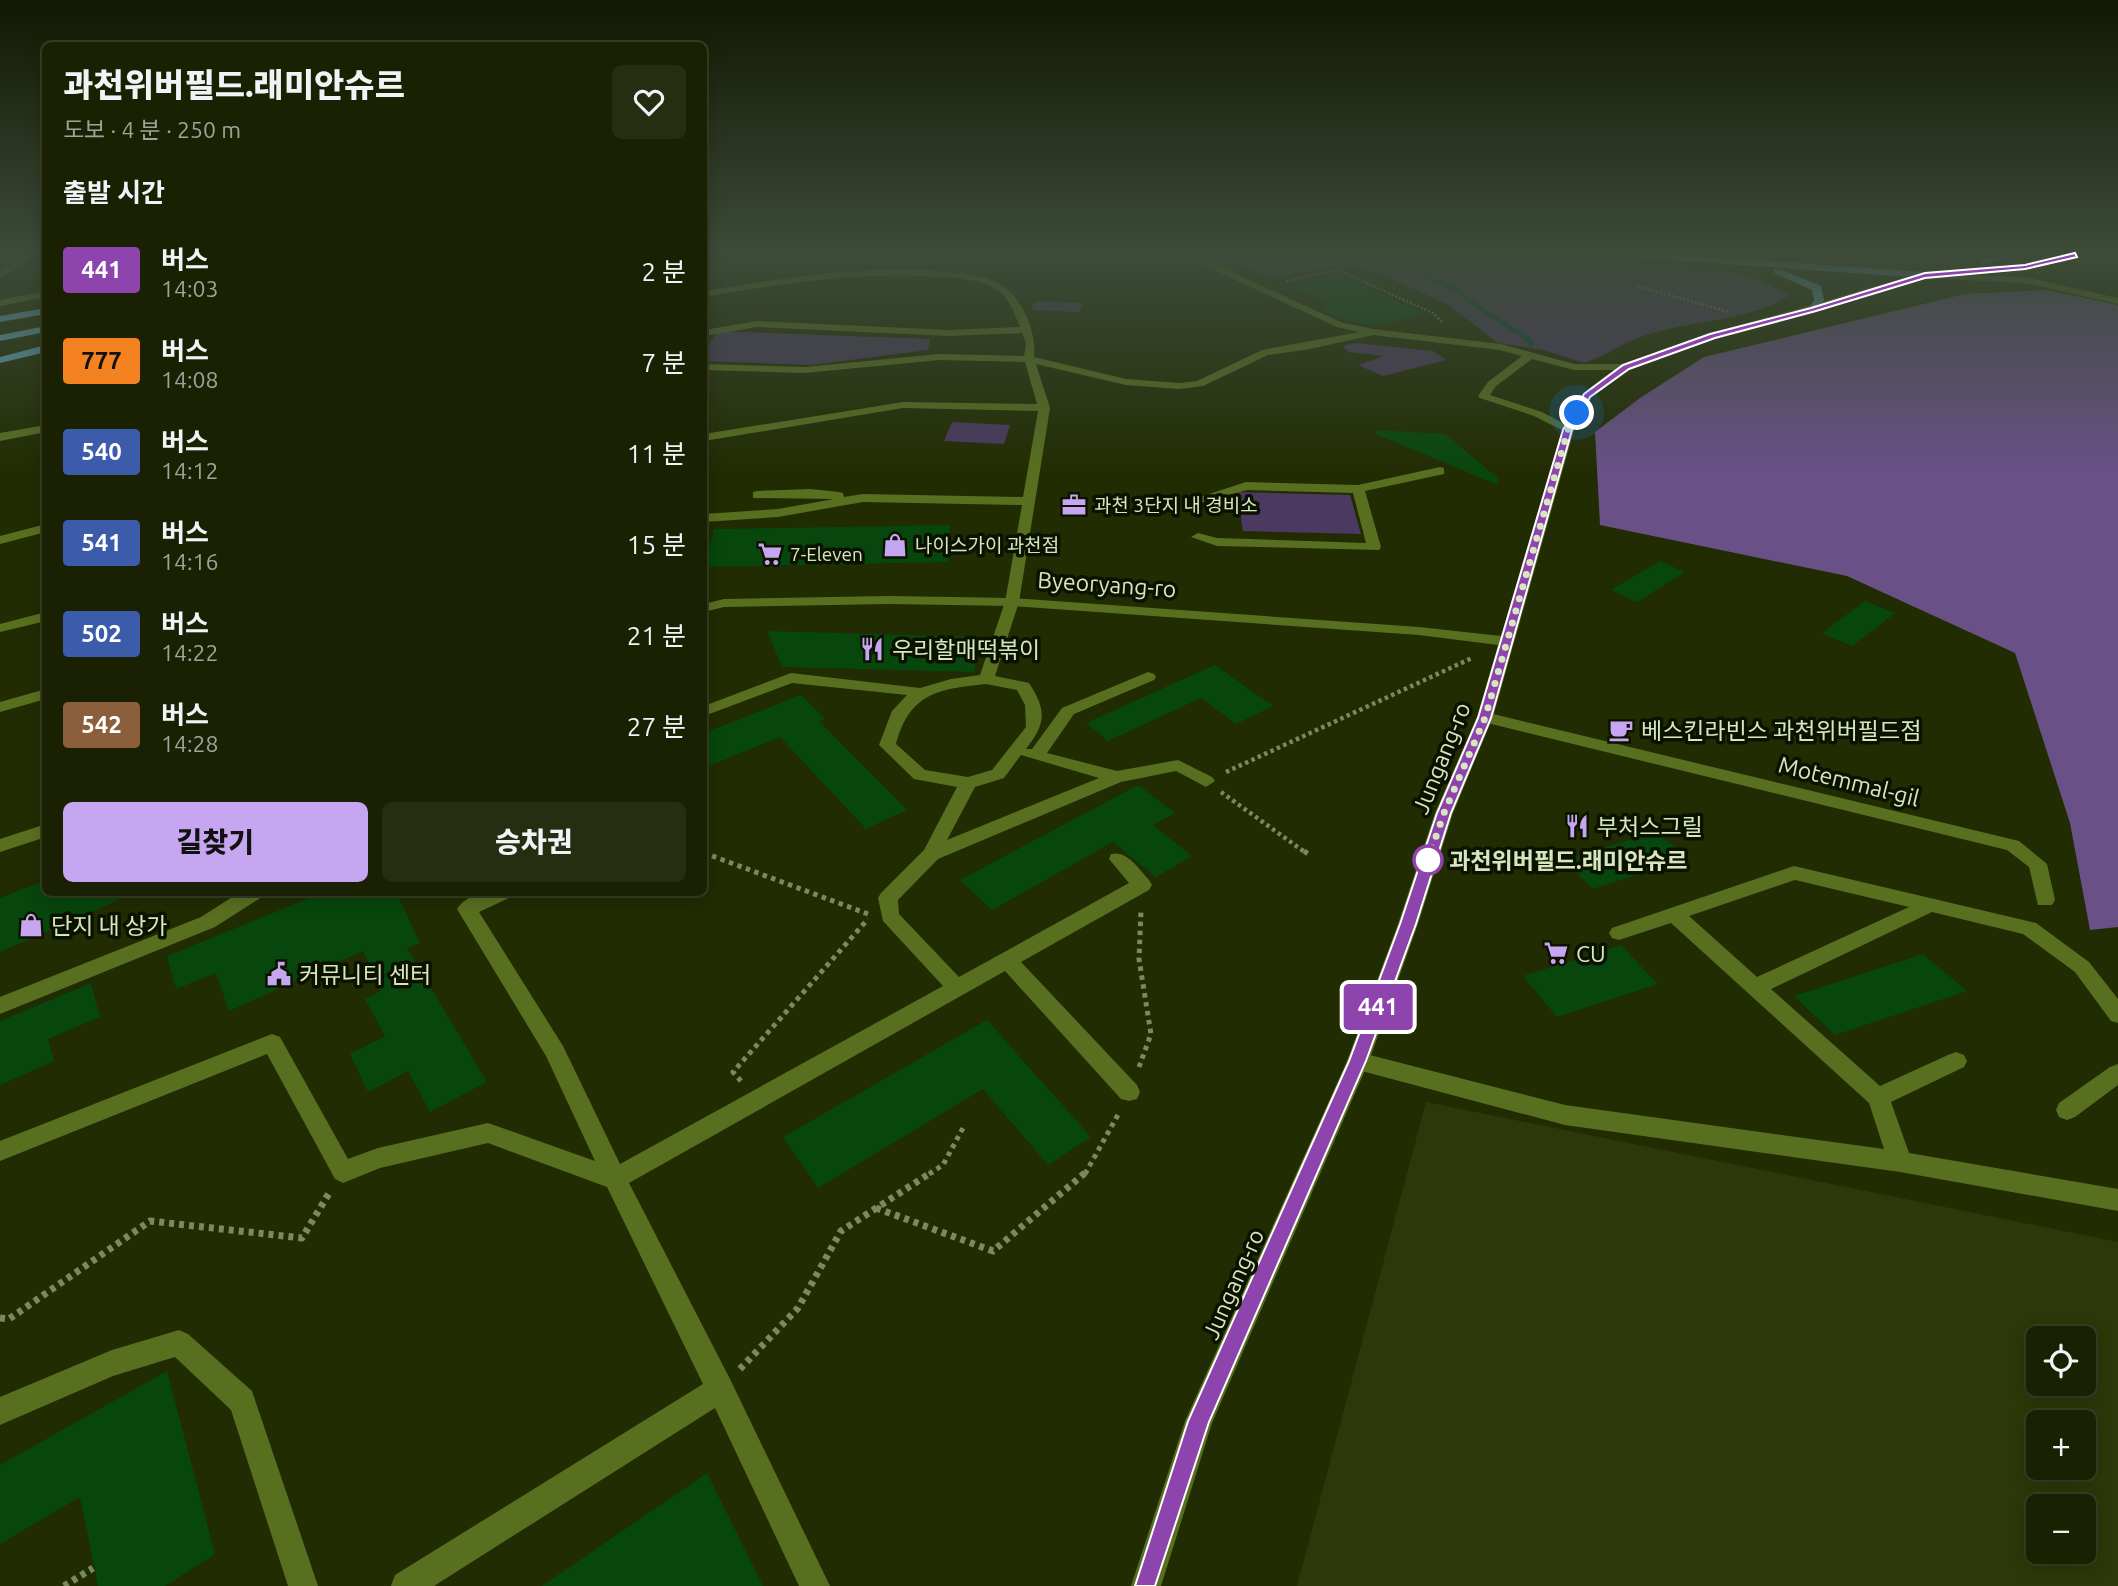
<!DOCTYPE html>
<html lang="ko">
<meta charset="utf-8">
<style>
:root{--surface:#192102;--page:#262e11;--text:#f1f3f6;--muted:#9fa399;--line:#373e24;--accent:#c6a6f0}
body{margin:0;font-family:Ubuntu,"Noto Sans KR",sans-serif;background:var(--page);color:var(--text);height:100vh;display:flex;flex-direction:column;font-size:26px;white-space:nowrap}
*{box-sizing:border-box;margin:0}
p{font-size:23px;color:var(--muted)}
.icon{flex:none;width:38px;height:38px;fill:none;stroke:currentColor;stroke-width:2;stroke-linecap:round;stroke-linejoin:round}
.map{position:relative;flex:1;overflow:hidden}
.panel{position:absolute;left:42px;top:42px;width:665px;height:854px;display:flex;flex-direction:column;background:var(--surface);border-radius:10px;box-shadow:0 4px 18px #0003,0 0 0 2px var(--line)}
.panel>*{flex:none}
.badge{padding:0 14px;border-radius:5px;font-size:24px;line-height:46px}
.controls{position:absolute;left:2026px;top:1326px;display:grid;gap:14px}
.controls a{display:grid;place-items:center;width:70px;height:70px;border-radius:10px;background:var(--surface);box-shadow:0 4px 18px #0003,0 0 0 2px var(--line);font-size:35px}
.you{position:absolute;width:35px;height:35px;margin:-18px;border:5px solid #fff;border-radius:50%;background:#1a73e8;box-shadow:0 0 0 10px #1a73e833}
.map>.badge{position:absolute;translate:-50% -50%;box-shadow:0 0 0 4px #fff}
h2{padding:0 21px;font-size:26px;line-height:63px}
.round{display:grid;place-items:center;flex:none;width:74px;height:74px;border-radius:10px;background:var(--page)}
.summary{display:flex;align-items:center;justify-content:space-between;height:119px;padding:0 21px}
h1{font-size:33px;font-weight:800;line-height:52px}
.action{display:flex;gap:14px;margin-top:auto;padding:14px 21px}
.action a{flex:1;height:80px;border-radius:10px;background:var(--accent);color:#111;font-size:28px;font-weight:800;line-height:80px;text-align:center}
.action a+a{background:var(--page);color:var(--text)}
ul{padding:0;list-style:none}
li{display:flex;align-items:center;gap:21px;height:91px;padding:0 21px}
li div{flex:1}
li b{display:block;font-size:26px}
li em{font-style:normal}
li .badge{min-width:77px;font-weight:700;text-align:center}
.map>svg:first-child{display:block}
.built{fill:#2c3809;fill-rule:evenodd}
.green{fill:#4b3961}
.forest{fill:#695187}
.lines{fill:none;stroke-linecap:round;stroke-linejoin:round}
.stream{stroke:#11443e;stroke-width:5}
.building{fill:#07460c}
.path-far3{stroke:#7c8860;stroke-width:2.5;stroke-dasharray:2 2;stroke-linecap:butt}
.path-far2{stroke:#7c8860;stroke-width:4.5;stroke-dasharray:3.5 3.5;stroke-linecap:butt}
.path-far1{stroke:#7c8860;stroke-width:5;stroke-dasharray:4.5 4.5;stroke-linecap:butt}
.path{stroke:#7c8860;stroke-width:7;stroke-dasharray:5 5;stroke-linecap:butt}
.service{fill:#596f20;fill-rule:evenodd}
.minor{fill:#596f20;fill-rule:evenodd}
.tertiary{fill:#596f20;fill-rule:evenodd}
.primary{fill:#639a9d;fill-rule:evenodd}
.trunk{fill:#66a8c7;fill-rule:evenodd}
.line{fill:#8e44ad;stroke:#fff;stroke-width:2}
.walk{stroke:#d8e6c0;stroke-width:7;stroke-dasharray:0 12.6}
.stop-dot{fill:#fff;stroke:#8e44ad;stroke-width:3.5}
.labels{text-anchor:middle;dominant-baseline:central;stroke-width:7;stroke-linejoin:round;paint-order:stroke}
.far-poi-label{font-size:19px;fill:#d8e6c0;stroke:#0b1300;text-anchor:start}
.street-label{font-size:23px;fill:#d8e6c0;stroke:#0b1300}
.poi-label{font-size:23px;fill:#d8e6c0;stroke:#0b1300;text-anchor:start}
.stop-label{font-size:23px;font-weight:bold;fill:#d8e6c0;stroke:#0b1300;text-anchor:start}
</style>
<div class="map">
<svg width="2118" height="1586" viewBox="0 0 2118 1586">
<rect width="100%" height="100%" fill="#212c02"/>
<path class="built" d="M1426 1102 2118 1242V1586H1297ZM2039 1339H2084V1384H2039ZM2039 1423H2084V1468H2039ZM2039 1507H2084V1552H2039Z"/>
<g class="green">
<path d="M1122 255H1503L1728 272 1754 277 1789 295C1759 319 1682 322 1643 336 1623 343 1605 356 1584 363L1543 350 1498 343 1449 305 1376 272 1341 265 1272 277 1216 258 1169 266Z"/>
<path d="M1035 301 1082 303 1079 312 1031 310Z"/>
<path d="M718 331 930 339 928 350 812 365 704 361V352Z"/>
<path d="M1357 343 1433 351 1446 360 1383 376 1358 365 1384 356 1349 352 1342 346Z"/>
<path d="M952 422 1010 425 1004 444 944 441Z"/>
<path d="M1237 492 1350 495 1361 534 1243 531Z"/>
</g>
<path class="forest" d="M2047 290 2118 305V927L2090 930 2070 823 2015 653 1847 576 1600 525 1595 432 1640 398 1704 357 1965 294Z"/>
<g class="lines">
<path class="stream" d="M1402 264 1453 288 1475 305 1527 338 1531 344"/>
</g>
<g class="building">
<path d="M1338 275 1375 291 1426 314 1374 326 1344 320 1326 312V303L1290 286Z"/>
<path d="M1376 430 1445 434 1499 479 1496 484 1375 434Z"/>
<path d="M950 525 948 562 704 567 714 529Z"/>
<path d="M1660 561 1685 572 1637 602 1611 590Z"/>
<path d="M1865 601 1895 613 1852 646 1822 633Z"/>
<path d="M767 631 982 637 974 672 782 667Z"/>
<path d="M1215 665 1273 706 1236 724 1201 698 1108 741 1086 723Z"/>
<path d="M801 695 825 719 819 721 907 810 866 829 780 737 704 768V733Z"/>
<path d="M1138 785 1175 813 1153 825 1192 856 1156 877 1113 842 992 910 960 880Z"/>
<path d="M1656 831 1687 858 1593 889 1564 861Z"/>
<path d="M46 880V892H137L0 952V898Z"/>
<path d="M324 892H396L420 943 407 948 487 1082 430 1112 408 1071 368 1092 350 1054 385 1036 365 999 381 991 363 951 229 1011 216 973 176 989 167 956Z"/>
<path d="M1621 945 1658 984 1557 1017 1523 976Z"/>
<path d="M1923 954 1967 991 1835 1035 1794 996Z"/>
<path d="M91 983 100 1017 48 1039 54 1061 0 1085V1021Z"/>
<path d="M987 1020 1091 1137 1048 1165 983 1089 818 1188 783 1137Z"/>
<path d="M167 1371 215 1554 165 1586H98L80 1497 0 1544V1465Z"/>
<path d="M707 1473 763 1586H542Z"/>
</g>
<g class="lines">
<g class="path-far3">
<path d="M1286 281 1337 270 1433 313 1442 322"/>
<path d="M1637 286 1729 312"/>
</g>
<g class="path-far2">
<path d="M1226 772 1472 658"/>
<path d="M1221 792 1306 853"/>
<path d="M704 849 706 853"/>
</g>
<g class="path-far1">
<path d="M705 851 707 854 868 914"/>
<path d="M1304 851 1311 856"/>
<path d="M1139 1067 1151 1034 1139 959 1141 911"/>
<path d="M741 1081 733 1072 868 919"/>
<path d="M929 1174 943 1165 963 1128"/>
<path d="M1085 1174 1119 1113"/>
</g>
<g class="path">
<path d="M876 1208 993 1251 1086 1172"/>
<path d="M0 1318 9 1319 150 1221 302 1238 331 1190"/>
<path d="M740 1369 798 1308 841 1231 932 1172"/>
<path d="M64 1586 93 1568"/>
</g>
<g class="service">
<path d="M1208 261 1343 323 1373 329 1501 344 1574 364H1626L1631 367 1626 370H1574L1532 359 1496 386 1490 395 1542 412 1572 428V432L1568 433 1534 416 1480 398 1478 396 1488 382 1522 356 1500 350 1373 335 1310 349 1268 355 1203 386 1179 389 1126 385 1036 364 1050 408 1019 602 995 676 1029 683C1047 711 1046 723 1026 749H1032L1062 708 1148 672 1154 674 1156 677 1154 680 1074 714 1047 753 1117 771 1178 760 1212 777 1215 781 1206 787 1176 771 1121 782 938 859 898 900 899 914 959 977 1129 883 1109 859 1111 854C1127 850 1139 869 1149 880L1152 885 1149 890 1021 962 1137 1085 1140 1092 1137 1099 1129 1101 1121 1099 1005 971 629 1183 730 1379 830 1586H799L715 1408 434 1586H391L395 1575 703 1384 607 1187 488 1143 380 1168 343 1183 335 1179 267 1054 0 1161V1141L272 1034 280 1037 348 1159 378 1148 488 1123 595 1161 546 1056 457 909C468 891 495 892 513 892L511 897 479 912 563 1046 620 1164 943 986 883 921 878 898 881 893 924 850 957 787 914 779 879 745 892 711 907 695 792 683 704 716V706L791 673 920 688 951 679 980 675 1005 602 1022 505 863 502 778 517 704 522V514L778 509 834 499 753 498V492L757 491 810 489 839 492 843 493 844 497 863 494 1023 497 1038 411 903 408 704 441V434L903 402 1037 404 1025 362 939 360 805 373 704 370V364L805 367 939 354 1024 356 1026 343 1022 333 948 336 757 327 704 336V330L757 321 948 330 1020 327C1013 311 1010 297 994 288 978 278 956 278 937 277 859 271 781 284 704 297V291C781 278 859 266 938 271 958 273 982 274 1000 284 1022 296 1037 333 1034 357L1126 379 1179 383 1197 381 1262 350 1359 332 1337 327 1205 266V262ZM986 684 1017 690 1025 705 1026 727 992 770 968 777 925 770 896 744C910 693 938 689 986 684ZM1021 755 1099 778 947 840 975 787 1004 778Z"/>
<path d="M46 425V432L0 441V433Z"/>
<path d="M1440 467 1444 468V474L1365 491 1381 547 1379 550 1217 546 1191 537 1198 533 1217 538 1366 543 1353 493 1247 490 1200 503 1194 499 1246 482 1358 485Z"/>
<path d="M46 524V532L0 544V536Z"/>
<path d="M46 612V621L0 632V624Z"/>
<path d="M46 689V699L0 712V702Z"/>
<path d="M1794 866 2036 923 2089 962 2118 999V1023L2111 1021 2075 972 2023 934 1932 912 1771 989 1880 1086 1948 1055 1956 1052 1964 1055 1967 1061 1964 1067 1891 1102 1909 1153 2118 1189V1211L1900 1172 1565 1125 1358 1070 1350 1067 1347 1061 1350 1055 1358 1052 1565 1105 1884 1149 1869 1103 1671 923 1619 940 1612 938 1609 933 1612 928ZM1795 880 1909 907 1757 977 1689 916Z"/>
<path d="M240 892H264L262 897 215 927 0 1014V997L201 917Z"/>
<path d="M2118 1064V1085L2075 1117 2067 1120 2059 1117 2056 1110 2059 1103 2110 1067Z"/>
<path d="M179 1330 188 1334 252 1391 318 1586H288L231 1410 175 1357 113 1376 0 1425V1397L112 1350Z"/>
</g>
<g class="minor">
<path d="M25 255H36L0 278V271Z"/>
<path d="M1922 273 2025 277 2118 298V304L2025 283 1925 278 1920 275Z"/>
<path d="M46 291V297L0 306V300Z"/>
<path d="M1485 712 2019 841 2047 864 2055 900 2052 905H2038L2029 867 2007 850 1479 721 1477 717Z"/>
</g>
<g class="tertiary">
<path d="M1925 272 1930 275 1928 277 1717 338 1630 369 1591 398 1574 430 1493 717 1453 813 1418 924 1369 1061 1212 1423 1161 1586H1131L1185 1421 1347 1061 1398 924 1435 813 1477 717 1498 645 1419 635 1012 606 889 604 724 607 704 612V604L724 599 889 596 1012 598 1419 627 1501 636 1562 430 1583 394 1622 365 1709 334Z"/>
<path d="M46 824V837L0 852V839Z"/>
</g>
<g class="primary">
<path d="M1998 255H2014L1983 265 1979 262Z"/>
<path d="M2062 255H2078L2025 270 1925 278 1920 275 1925 272 2025 264Z"/>
</g>
<g class="trunk">
<path d="M1635 255H1686L1925 272 1930 275 1925 278 1640 258Z"/>
<path d="M1774 269H1780L1821 286 1824 300 1818 311 1809 309 1814 300 1812 290 1774 273Z"/>
<path d="M46 308V314L0 322V316Z"/>
<path d="M46 326V332L0 341V335Z"/>
<path d="M46 345V352L0 363V357Z"/>
</g>
</g>
<linearGradient id="sky" x2="0" y2="1"><stop stop-color="#121801"/><stop offset="0.53" stop-color="#3d4b39"/><stop offset="1" stop-color="#3d4b39" stop-opacity="0"/></linearGradient>
<rect width="2118" height="477" fill="url(#sky)"/>
<path class="line" d="M2075 253 2077 257 2025 269 1925 278 1816 311 1715 338 1629 369 1590 397 1572 430 1491 718 1451 813 1416 924 1366 1061 1209 1422 1155 1586H1135L1188 1421 1349 1061 1400 924 1437 813 1478 718 1563 430 1584 394 1623 365 1710 334 1811 308 1925 273 2025 265Z"/>
<g class="lines">
<path class="walk" d="M1428 860 1444 813 1485 718 1568 430 1577 413"/>
</g>
<defs>
<g id="office-bare" transform="scale(1.89)"><path d="M-6-3h4V-5.5h4V-3h4V5H-6ZM-1-4.5V-3h2v-1.5ZM-6 0V1H6V0Z" fill="#c6a6f0" stroke="#0b1300" stroke-width="2.5" paint-order="stroke"/></g>
<g id="shop-bare" transform="scale(1.89)"><path d="M-5-2.5h2.3a2.7 3.5 0 0 1 5.4 0H5L5.5 6h-11ZM-1.5-2.5h3a1.5 2.3 0 0 0-3 0Z" fill="#c6a6f0" stroke="#0b1300" stroke-width="2.5" paint-order="stroke"/></g>
<g id="supermarket-bare" transform="scale(1.89)"><path d="M-6-5.5h2.5l.6 2H6L4.5 2H-2.5L-4.4-4H-6ZM-1.5 3.2a1.3 1.3 0 1 0 .1 0ZM3 3.2a1.3 1.3 0 1 0 .1 0Z" fill="#c6a6f0" stroke="#0b1300" stroke-width="2.5" paint-order="stroke"/></g>
<g id="restaurant-bare" transform="scale(1.89)"><path d="M-5-6h1v4h1v-4h1v4h1v-4h1v5L-1.5 .5V6h-2V.5L-5-1ZM5-6V6H3V1.5H1.5Q1.5-4 5-6Z" fill="#c6a6f0" stroke="#0b1300" stroke-width="2.5" paint-order="stroke"/></g>
<g id="cafe-bare" transform="scale(1.89)"><path d="M-5.5-4.5H6V0H3Q3 3.5 0 3.5H-2.5Q-5.5 3.5-5.5 0ZM3-3.2v2h1.7v-2ZM-6 4.5H4V6H-6Z" fill="#c6a6f0" stroke="#0b1300" stroke-width="2.5" paint-order="stroke"/></g>
<g id="civic-bare" transform="scale(1.89)"><path d="M-.6-6.5H3V-4.5H.6V-3L4-1V1h2V6H-6V1h2V-1L-.6-3ZM-1.2 2.5V6h2.4V2.5Z" fill="#c6a6f0" stroke="#0b1300" stroke-width="2.5" paint-order="stroke"/></g>
</defs>
<g fill-rule="evenodd">
<use href="#office-bare" x="1074" y="505"/>
<use href="#shop-bare" x="895" y="545"/>
<use href="#supermarket-bare" x="770" y="554"/>
<use href="#restaurant-bare" x="872" y="649"/>
<use href="#cafe-bare" x="1621" y="730"/>
<use href="#restaurant-bare" x="1577" y="826"/>
<use href="#shop-bare" x="31" y="925"/>
<use href="#supermarket-bare" x="1556" y="953"/>
<use href="#civic-bare" x="279" y="974"/>
</g>
<circle class="stop-dot" cx="1428" cy="860" r="14"/>
<g class="labels">
<g class="far-poi-label">
<text x="1094" y="505">과천 3단지 내 경비소</text>
<text x="915" y="545">나이스가이 과천점</text>
<text x="790" y="554">7-Eleven</text>
</g>
<g class="street-label">
<text transform="translate(1107 584) rotate(4)">Byeoryang-ro</text>
<text transform="translate(1441 758) rotate(-68)">Jungang-ro</text>
<text transform="translate(1849 781) rotate(14)">Motemmal-gil</text>
<text transform="translate(1233 1284) rotate(-66)">Jungang-ro</text>
</g>
<g class="poi-label">
<text x="892" y="649">우리할매떡볶이</text>
<text x="1641" y="730">베스킨라빈스 과천위버필드점</text>
<text x="1597" y="826">부처스그릴</text>
<text x="51" y="925">단지 내 상가</text>
<text x="1576" y="953">CU</text>
<text x="299" y="974">커뮤니티 센터</text>
</g>
<g class="stop-label">
<text x="1449" y="860">과천위버필드.래미안슈르</text>
</g>
</g>
</svg>
<div class="controls">
<a><svg class="icon" aria-label="locate" viewBox="0 0 24 24"><circle cx="12" cy="12" r="6"/><path d="M12 2v4M12 18v4M2 12h4M18 12h4"/></svg></a>
<a>+</a>
<a>−</a>
</div>
<div class="you" style="left:1577px;top:413px"></div>
<b class="badge" style="left:1378px;top:1007px;background:#8e44ad;color:#fff">441</b>
<section class="panel">
<div class="summary"><div><h1>과천위버필드.래미안슈르</h1><p>도보 · 4 분 · 250 m</p></div><a class="round"><svg class="icon" aria-label="heart" viewBox="0 0 24 24"><path d="M12 20l-8-8c-3-5 5-10 8-4 3-6 11-1 8 4z"/></svg></a></div>
<h2>출발 시간</h2>
<ul>
<li><span class="badge" style="background:#8e44ad;color:#fff">441</span><div><b>버스</b><p>14:03</p></div><em>2 분</em></li>
<li><span class="badge" style="background:#f58220;color:#111">777</span><div><b>버스</b><p>14:08</p></div><em>7 분</em></li>
<li><span class="badge" style="background:#3d5bab;color:#fff">540</span><div><b>버스</b><p>14:12</p></div><em>11 분</em></li>
<li><span class="badge" style="background:#3d5bab;color:#fff">541</span><div><b>버스</b><p>14:16</p></div><em>15 분</em></li>
<li><span class="badge" style="background:#3d5bab;color:#fff">502</span><div><b>버스</b><p>14:22</p></div><em>21 분</em></li>
<li><span class="badge" style="background:#8b5e3c;color:#fff">542</span><div><b>버스</b><p>14:28</p></div><em>27 분</em></li>
</ul>
<div class="action"><a>길찾기</a><a>승차권</a></div>
</section>
</div>
